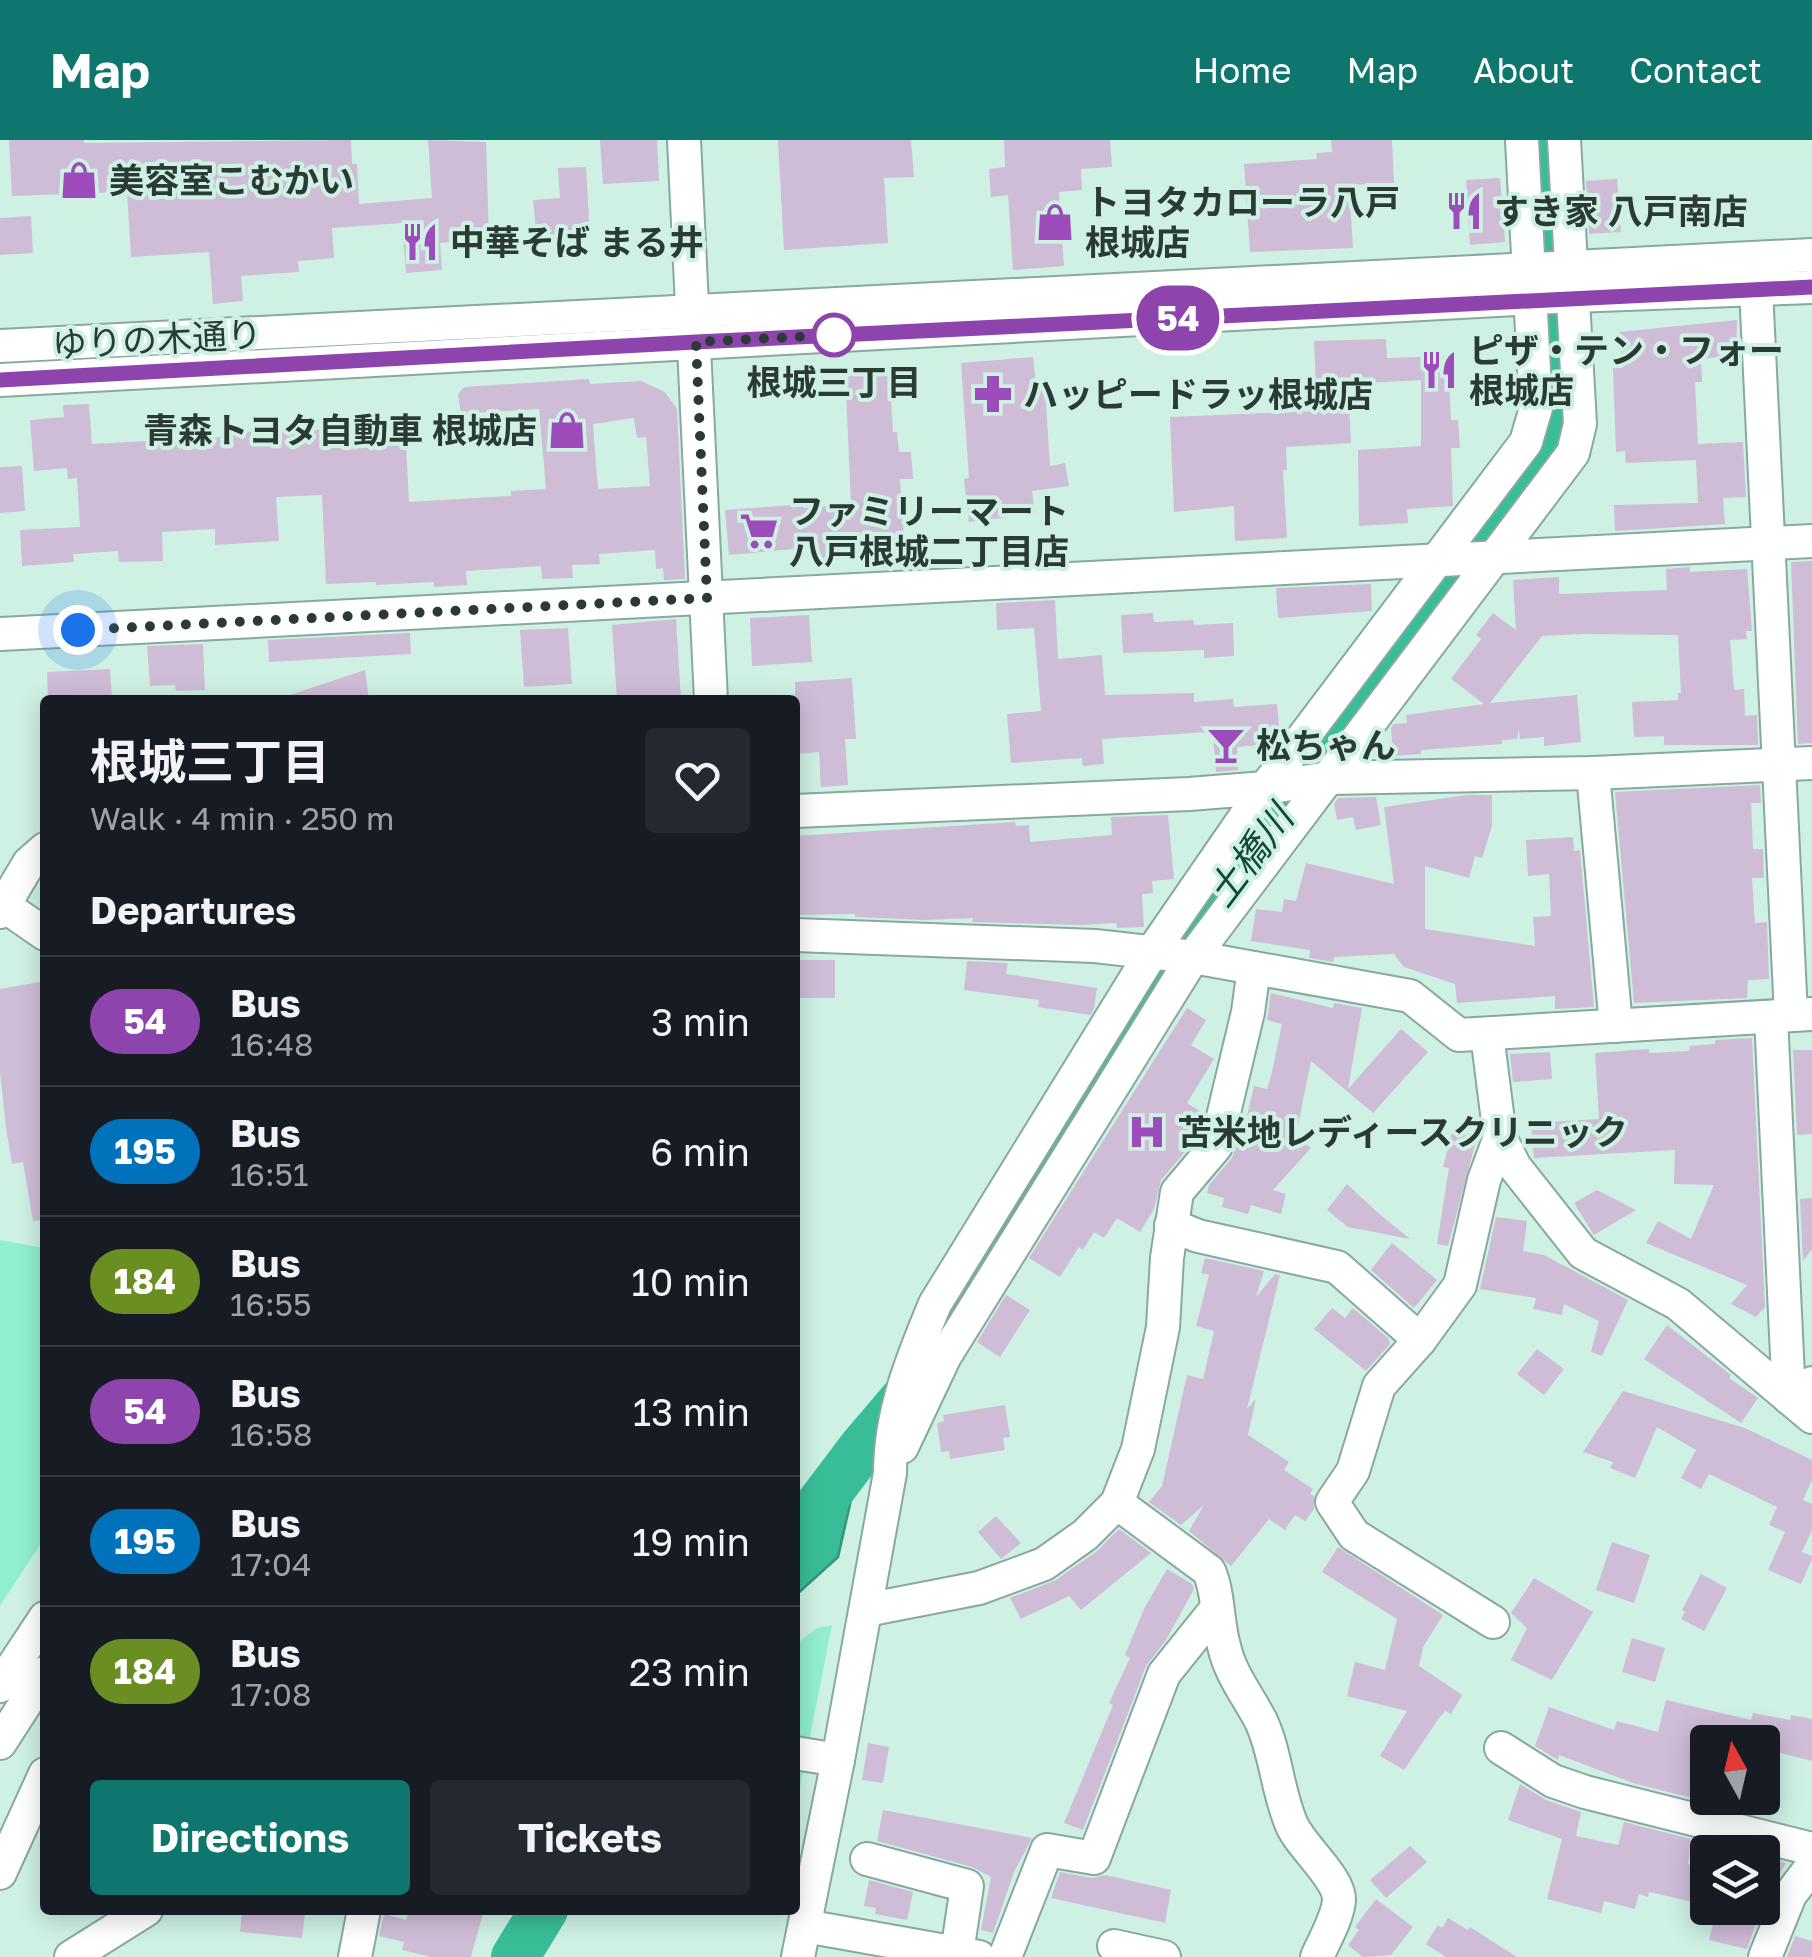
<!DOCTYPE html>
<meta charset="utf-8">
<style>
:root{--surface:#171b24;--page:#242831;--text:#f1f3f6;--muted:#9ea1a6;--line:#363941;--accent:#0f766e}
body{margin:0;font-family:"Golos Text","Noto Sans JP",sans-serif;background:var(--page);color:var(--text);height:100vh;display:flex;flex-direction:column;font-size:38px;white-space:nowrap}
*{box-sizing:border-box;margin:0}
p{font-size:32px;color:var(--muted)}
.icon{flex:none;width:55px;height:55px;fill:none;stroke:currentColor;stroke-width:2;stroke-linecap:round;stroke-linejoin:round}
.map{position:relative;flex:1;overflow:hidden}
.side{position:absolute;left:40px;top:555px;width:760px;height:1220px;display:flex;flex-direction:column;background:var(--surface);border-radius:10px;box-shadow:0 5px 25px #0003}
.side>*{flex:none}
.badge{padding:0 20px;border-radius:32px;font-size:35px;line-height:65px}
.needle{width:65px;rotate:352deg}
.tools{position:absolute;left:1690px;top:1585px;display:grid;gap:20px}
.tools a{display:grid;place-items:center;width:90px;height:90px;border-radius:10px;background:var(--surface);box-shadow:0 5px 25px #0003;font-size:50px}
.you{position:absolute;width:50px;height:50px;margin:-25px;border:8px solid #fff;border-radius:50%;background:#1a73e8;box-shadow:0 0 0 15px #1a73e833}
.map>.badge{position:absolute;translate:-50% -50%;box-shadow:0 0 0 5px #fff}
h2{padding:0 50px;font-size:38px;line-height:90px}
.round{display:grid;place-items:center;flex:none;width:105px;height:105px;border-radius:10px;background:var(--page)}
.head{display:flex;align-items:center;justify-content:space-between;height:170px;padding:0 50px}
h1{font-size:48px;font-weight:700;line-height:75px}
.cta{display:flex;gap:20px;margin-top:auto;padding:20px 50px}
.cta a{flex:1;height:115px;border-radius:10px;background:var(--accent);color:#fff;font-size:40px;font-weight:700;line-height:115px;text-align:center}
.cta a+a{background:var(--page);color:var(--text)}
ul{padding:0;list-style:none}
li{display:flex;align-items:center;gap:30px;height:130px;padding:0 50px;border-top:2px solid var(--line)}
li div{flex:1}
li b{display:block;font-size:38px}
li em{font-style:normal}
li .badge{min-width:110px;font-weight:700;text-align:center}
header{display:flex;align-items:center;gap:60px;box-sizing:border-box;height:140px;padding:0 50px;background:var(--accent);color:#fff}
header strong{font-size:48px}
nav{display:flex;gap:55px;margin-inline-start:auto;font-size:35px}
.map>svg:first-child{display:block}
.green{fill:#91efcf}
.water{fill:#39bd98;stroke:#35967a;stroke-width:2.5}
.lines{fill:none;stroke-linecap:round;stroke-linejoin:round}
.river{stroke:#39bd98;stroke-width:48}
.building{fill:#cfbdd7;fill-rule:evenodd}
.minor-casing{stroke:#88a99d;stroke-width:36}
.minor{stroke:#fff;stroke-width:32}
.line-casing{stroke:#fff;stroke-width:22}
.line{stroke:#8e44ad;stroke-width:15}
.walk{stroke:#2c3a35;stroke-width:10;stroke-dasharray:0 18}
.stop-dot{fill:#fff;stroke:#8e44ad;stroke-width:5}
.labels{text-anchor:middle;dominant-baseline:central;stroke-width:8;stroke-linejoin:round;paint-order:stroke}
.poi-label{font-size:35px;font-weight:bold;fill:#2c3a35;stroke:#cef1e4;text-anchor:start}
.street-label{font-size:35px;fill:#2c3a35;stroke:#cef1e4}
.stop-label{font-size:35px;font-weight:bold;fill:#2c3a35;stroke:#cef1e4}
.water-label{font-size:38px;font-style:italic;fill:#124839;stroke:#cef1e4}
</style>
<header>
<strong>Map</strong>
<nav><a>Home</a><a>Map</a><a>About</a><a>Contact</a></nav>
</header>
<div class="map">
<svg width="1812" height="1817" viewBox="0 0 1812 1817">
<rect width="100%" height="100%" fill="#cef1e4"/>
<g class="green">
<path d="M0 1100 45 1108V1397L0 1466Z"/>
<path d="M832 1485 795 1672V1505L817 1488Z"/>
</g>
<path class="water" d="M856 1304 863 1307 838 1417 795 1456V1361Z"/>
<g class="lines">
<g class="river">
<path d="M795 1397 863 1307 909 1253 989 1111 1139 861 1432 472 1528 338 1565 294 1545 0"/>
<path d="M515 1817 544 1770"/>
</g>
</g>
<g class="building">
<path d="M9 0H84V3L351 0 352 24H357L359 64 432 58 428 0 486 2 489 99 440 103 442 130 406 133 402 83 332 88 334 118 298 121 299 132 241 136 243 161 213 164 209 112 131 117 127 52 12 56Z"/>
<path d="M600 0H657L659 41 603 44Z"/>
<path d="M778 0H911L914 37 884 38 888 103 784 110Z"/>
<path d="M1004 0H1110L1112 27 1081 29 1082 50 1059 52 1064 126 1013 130 1008 55 991 57 989 29 1005 27Z"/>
<path d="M1331 0H1392L1394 43 1349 45 1353 108 1250 112 1244 24 1317 19 1316 13 1332 12Z"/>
<path d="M586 27 590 97 550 100V89L536 90 533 60 560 58 558 28Z"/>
<path d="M1500 38 1505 102 1470 105 1466 40Z"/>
<path d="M1617 39 1621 92 1589 94 1586 41Z"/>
<path d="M31 76 33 113 0 115V78Z"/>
<path d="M1737 180 1736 215 1701 219 1702 242H1695L1698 304 1743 302 1746 357 1723 358 1725 384 1615 391 1614 365 1698 363 1696 320 1626 323 1625 311 1616 312 1613 228H1623L1619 192Z"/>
<path d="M1386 199 1387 218 1448 216 1451 280H1458L1460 308H1451L1453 366 1407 369 1408 383 1359 386 1358 310 1421 306V240L1348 244 1351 303 1286 307 1287 330H1283L1287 398 1235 401 1234 366 1174 372 1170 277 1317 271 1314 201Z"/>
<path d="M1033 217 1036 247H1045L1050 326 1065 323 1069 346 1032 351 1035 374 969 382 964 339 969 338 961 223Z"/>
<path d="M889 226 893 292H897L899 312H911L913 339H900L905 413 816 419 814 407 729 415 725 370 803 364V368L851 364 845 229Z"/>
<path d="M589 239 590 244 641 241 665 252 677 269 685 439 664 440 663 428 656 429 655 410 599 414 600 424 572 425 573 438 542 439 541 426 466 431 467 445 434 447V442L376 445V442L326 444 322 355 276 357 279 401 215 405V389L162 392 163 421 119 422 118 411 73 414 74 422 22 426 20 390 80 387 77 338 68 339 67 328 34 331 30 280 64 277 63 265 89 264 92 304 222 297V294L294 288 295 291 405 285 409 362 511 356V351L546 349 539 269 461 274 458 254 464 247ZM634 278 637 298 646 297 650 346 598 349 593 284Z"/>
<path d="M22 326 25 371 0 373V327Z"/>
<path d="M1812 421V603L1798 604 1791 422Z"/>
<path d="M1690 427V432L1747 429 1752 491H1746L1747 499 1730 500 1734 550 1744 549 1745 576 1757 575 1758 605H1664V596L1634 597 1632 562 1678 560V553H1681L1678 495 1583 494 1542 496 1490 563 1577 555 1581 602 1544 606V597L1520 599 1519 590 1517 599 1502 600V604L1421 610V614L1393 616 1391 588 1394 584 1407 583 1406 575 1484 564 1451 539 1481 499 1476 495 1493 473 1516 490 1513 440 1559 437V454L1667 450 1666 429Z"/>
<path d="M1371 444 1372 471 1278 478 1276 448Z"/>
<path d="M1055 460 1058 519 1102 515 1105 555 1194 553V562L1233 559 1234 567 1277 564 1280 595 1273 604 1237 607 1238 630 1216 632 1213 595H1208V592L1102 599 1104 624 1083 626 1082 618 1011 623 1007 574 1041 571 1034 488 997 490 996 463Z"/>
<path d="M1153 473 1154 482 1193 480 1194 485 1233 483 1234 516 1204 518V510L1123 513 1121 475Z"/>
<path d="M809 475 812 522 752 526 750 478Z"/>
<path d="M676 479 681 560H617L612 485Z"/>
<path d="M568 488 572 544 524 547 520 490Z"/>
<path d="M410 493 411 514 269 522 268 500Z"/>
<path d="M203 504 205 550 176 551 175 545 150 546 147 506Z"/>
<path d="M110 529 112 560H48L47 532Z"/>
<path d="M365 530 369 560H288L287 556Z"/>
<path d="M852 538 856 599H845L848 645 821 647 819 612 795 614V542Z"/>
<path d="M1760 645 1761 663H1751L1753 709H1763L1764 738H1752L1755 783 1767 782 1769 839 1748 840 1747 858 1634 863 1615 652Z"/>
<path d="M1467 655H1492V686L1482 718 1475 716 1469 738 1425 726V789L1535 806 1533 777 1551 776 1549 734 1528 736 1526 700 1573 697 1574 711 1580 710 1594 867 1555 869V856L1457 863 1455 844 1404 827 1394 814 1334 817 1333 822 1309 818 1310 810 1251 801 1256 769 1282 772 1284 759 1296 761 1306 723 1394 744 1384 667Z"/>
<path d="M1376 657 1381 685 1356 690 1353 677 1337 680 1334 664 1338 658Z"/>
<path d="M1168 675 1174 739 1152 741 1153 753 1142 754 1144 787 1117 788 1116 783 1081 785 972 782 973 778 926 780 855 777V774L795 775V696L1015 682 1016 686 1029 685 1030 702 1112 695 1111 677Z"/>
<rect x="795" y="820" width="40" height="38"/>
<path d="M967 821 1008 823 1006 834 1097 848 1094 869 1090 875 1038 867 1039 860 964 850Z"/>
<path d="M45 841V1080L33 1081 23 1022 12 1024 6 988 0 931V849Z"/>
<path d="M1271 853 1333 868 1334 863 1362 868 1348 949 1401 889 1428 912 1373 973 1311 921 1296 995 1311 1008 1273 1050 1286 1054 1281 1074 1251 1065 1248 1074 1222 1067 1224 1058 1207 1053 1209 1045 1232 1018 1239 995 1242 997 1254 946 1267 949 1272 932 1282 884 1267 880Z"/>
<path d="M1187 868 1206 880 1191 905 1214 919 1187 963 1203 973 1198 997 1161 1040 1154 1069 1140 1092 1117 1078 1104 1098 1094 1092 1083 1110 1079 1107 1060 1137 1029 1118Z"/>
<path d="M1752 898 1765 1167 1756 1177 1731 1164 1747 1145 1646 1103 1658 1081 1691 1099 1714 1045 1674 1044 1675 1010 1534 1018 1531 983 1599 979 1595 913 1649 909V913L1689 911V906L1715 904V900Z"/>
<path d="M1793 910H1812V994L1797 995Z"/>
<path d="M1550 912 1552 939 1513 942 1510 914Z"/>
<path d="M1452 993 1477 997 1448 1106 1437 1104 1449 1028 1443 1027Z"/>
<path d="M1347 1044 1377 1072 1410 1099 1348 1087 1327 1070Z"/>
<path d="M1597 1050 1636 1070 1594 1095 1574 1063Z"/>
<path d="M1812 1058V1109L1803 1121 1800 1059Z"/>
<path d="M1496 1077 1527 1081 1523 1111 1544 1115 1628 1160 1602 1216 1591 1212 1599 1181 1564 1164 1562 1175 1533 1169 1536 1158 1480 1149Z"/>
<path d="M1392 1103 1437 1140 1414 1168 1371 1130Z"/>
<path d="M1205 1118 1264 1131 1256 1157 1275 1134 1280 1135 1247 1269 1256 1259 1248 1295 1289 1322 1284 1330 1313 1349 1310 1354 1314 1356V1369L1305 1381 1295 1375 1285 1390 1269 1379 1231 1426 1189 1391 1204 1365 1181 1385 1149 1362 1162 1346 1187 1235 1203 1239 1214 1191 1196 1186 1209 1135 1201 1133Z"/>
<path d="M1006 1155 1030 1170 1000 1217 977 1202Z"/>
<path d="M1332 1168 1345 1178 1353 1168 1389 1199 1390 1204 1366 1231 1314 1189Z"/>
<path d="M1667 1185 1731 1235 1729 1238 1758 1258 1741 1283 1644 1219Z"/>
<path d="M1537 1209 1564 1229 1544 1255 1517 1234Z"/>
<path d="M1623 1251 1745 1288 1812 1320V1340L1803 1360 1812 1364V1390L1802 1412 1812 1416V1419L1801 1444 1768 1430 1785 1392 1769 1385 1777 1367 1709 1334 1701 1349 1681 1338 1696 1310 1657 1287 1635 1338 1610 1328 1613 1322 1583 1312Z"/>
<path d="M1005 1265 1010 1297 1003 1298 1005 1310 950 1319 949 1311 941 1312 937 1283 944 1281 943 1275Z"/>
<path d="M996 1376 1021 1403 1001 1419 978 1392Z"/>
<path d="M1119 1389 1151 1413 1081 1470 1069 1456 1021 1479 1010 1458 1056 1440 1097 1411Z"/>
<path d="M1612 1402 1650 1415 1634 1463 1596 1450Z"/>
<path d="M1338 1407 1443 1475 1423 1507 1419 1526 1462 1555 1451 1574 1445 1571 1439 1578 1404 1630 1380 1616 1407 1571 1347 1556 1355 1522 1385 1530 1397 1479 1322 1432Z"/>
<path d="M1167 1429 1192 1444 1194 1449 1166 1500 1146 1526 1083 1690 1064 1683 1113 1565 1109 1563 1130 1518 1125 1515 1144 1469Z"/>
<path d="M1701 1434 1727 1448 1704 1491 1681 1479 1685 1472 1682 1470Z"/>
<path d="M1534 1438 1593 1472 1552 1540 1511 1520 1527 1488 1511 1473Z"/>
<path d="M1632 1498 1665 1508 1655 1542 1622 1532Z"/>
<path d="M1666 1560 1751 1580 1753 1573 1790 1580 1791 1575 1812 1579V1621L1762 1608V1602H1708V1662L1636 1644 1559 1615 1558 1620 1535 1606 1549 1567 1614 1590 1617 1581 1658 1592Z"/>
<path d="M868 1603 889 1607 883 1643 862 1640Z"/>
<path d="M1520 1644 1546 1660 1581 1672 1576 1696 1618 1705 1624 1682 1691 1699 1688 1724 1693 1726 1690 1736 1699 1738 1693 1762 1649 1752 1648 1757 1639 1754 1635 1769 1604 1761 1601 1773 1547 1759 1562 1699 1508 1680Z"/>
<path d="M883 1670 1032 1698 1014 1732 993 1793 981 1790 991 1737 972 1727 877 1701Z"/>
<path d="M1410 1706 1427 1722 1386 1758 1370 1740Z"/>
<path d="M1762 1717 1786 1723 1774 1743 1762 1740Z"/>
<path d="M1060 1732 1092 1738 1105 1735 1171 1750 1165 1783 1051 1758Z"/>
<path d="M869 1740 913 1752 907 1780 875 1774 876 1768 864 1766Z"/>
<path d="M1376 1759 1413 1787 1391 1815 1363 1817 1348 1805 1359 1790 1355 1787Z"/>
<path d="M1717 1768H1761L1747 1809 1709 1800Z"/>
<path d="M242 1770 305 1774 302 1798 240 1792Z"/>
<path d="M409 1770H484L471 1817H431L402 1810 404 1802 379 1796 384 1774 406 1780Z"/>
<path d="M1448 1778 1468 1790 1470 1787 1517 1817H1446L1426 1804 1438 1785 1442 1788Z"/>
<path d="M1795 1796 1812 1801V1817H1787Z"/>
</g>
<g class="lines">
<g class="minor-casing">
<g id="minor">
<path d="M684 0 711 560"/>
<path d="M1756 149 1791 875"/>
<path d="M0 206 1812 115"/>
<path d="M0 240 1573 156 1812 147"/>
<path d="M0 494 1812 401"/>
<path d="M1593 633 1616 886"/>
<path d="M795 671 1189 654 1265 648 1329 638 1593 633 1812 623"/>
<path d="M0 763 45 794"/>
<path d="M0 772 29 723 45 709"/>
<path d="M795 795 1095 806 1193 817 1410 856 1459 895 1812 874"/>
<path d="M1771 877 1789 1258 1812 1243"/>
<path d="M1487 894 1500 997 1515 1027 1583 1113 1678 1164 1812 1277"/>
<path d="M1171 1085 1198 1096 1337 1127 1420 1200"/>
<path d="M902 1307 945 1216 1193 817 1573 313 1580 284 1564 0"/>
<path d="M1117 1363 1209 1431C1219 1454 1217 1482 1224 1506 1230 1534 1248 1556 1261 1581 1276 1613 1277 1650 1291 1683 1299 1705 1340 1738 1339 1760 1338 1777 1324 1801 1317 1817"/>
<path d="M866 1470 979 1448 1044 1424 1085 1395 1117 1363 1138 1309 1163 1187 1167 1118 1177 1052 1216 1006 1248 872 1254 828"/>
<path d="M1493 1482 1354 1395 1332 1362 1353 1331 1379 1246 1420 1200 1460 1145 1484 1040 1500 997"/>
<path d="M0 1546 45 1478"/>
<path d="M0 1603 45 1533"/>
<path d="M1501 1608 1553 1641 1585 1652 1812 1709"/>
<path d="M795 1613 838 1620"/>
<path d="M867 1719 967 1746 957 1813"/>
<path d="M0 1733 45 1634"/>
<path d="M805 1786 979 1817"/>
<path d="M1114 1806 1164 1817"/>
<path d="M71 1817 146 1770"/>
<path d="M355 1817 364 1770"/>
<path d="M798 1817 838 1620 890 1333C890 1273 912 1219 935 1164L1152 812 1265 648 1526 302 1536 268 1522 0"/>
<path d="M1005 1817 1047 1710 1094 1718 1164 1534 1217 1468"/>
<path d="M1765 1817 1790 1755 1812 1726"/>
</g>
</g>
<use href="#minor" class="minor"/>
</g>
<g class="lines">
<g class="line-casing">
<path id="line" d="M0 240 696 202 1812 147"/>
</g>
<use href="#line" class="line"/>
<path class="walk" d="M78 490 707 458 696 202 834 195"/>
</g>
<defs>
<g id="shop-bare" transform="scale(3)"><path d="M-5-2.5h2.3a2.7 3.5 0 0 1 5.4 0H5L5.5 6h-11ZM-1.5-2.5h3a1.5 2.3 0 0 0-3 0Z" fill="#9d4cbc" stroke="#cef1e4" stroke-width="2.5" paint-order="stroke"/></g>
<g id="restaurant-bare" transform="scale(3)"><path d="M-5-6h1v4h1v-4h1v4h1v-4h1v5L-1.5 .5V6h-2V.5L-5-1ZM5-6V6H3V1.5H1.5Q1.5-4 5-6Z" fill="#9d4cbc" stroke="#cef1e4" stroke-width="2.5" paint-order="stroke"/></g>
<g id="pharmacy-bare" transform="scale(3)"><path d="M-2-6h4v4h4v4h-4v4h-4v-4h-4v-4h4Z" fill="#9d4cbc" stroke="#cef1e4" stroke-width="2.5" paint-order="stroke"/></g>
<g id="supermarket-bare" transform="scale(3)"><path d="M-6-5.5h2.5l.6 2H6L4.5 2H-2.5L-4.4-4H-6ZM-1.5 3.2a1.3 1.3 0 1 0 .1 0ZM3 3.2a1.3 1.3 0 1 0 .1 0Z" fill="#9d4cbc" stroke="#cef1e4" stroke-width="2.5" paint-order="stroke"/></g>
<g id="bar-bare" transform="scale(3)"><path d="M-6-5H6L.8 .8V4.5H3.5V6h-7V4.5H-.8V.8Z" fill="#9d4cbc" stroke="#cef1e4" stroke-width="2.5" paint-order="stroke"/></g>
<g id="hospital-bare" transform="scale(3)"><path d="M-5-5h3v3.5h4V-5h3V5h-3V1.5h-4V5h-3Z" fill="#9d4cbc" stroke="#cef1e4" stroke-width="2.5" paint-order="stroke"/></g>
</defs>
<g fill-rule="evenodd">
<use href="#shop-bare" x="79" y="40"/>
<use href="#restaurant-bare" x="1464" y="71"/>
<use href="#shop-bare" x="1055" y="82"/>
<use href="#restaurant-bare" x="420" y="102"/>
<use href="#restaurant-bare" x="1439" y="230"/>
<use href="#pharmacy-bare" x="993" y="254"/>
<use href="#shop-bare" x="567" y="290"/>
<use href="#supermarket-bare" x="759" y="391"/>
<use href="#bar-bare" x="1226" y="605"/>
<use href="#hospital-bare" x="1147" y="992"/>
</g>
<circle class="stop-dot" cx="834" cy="195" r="20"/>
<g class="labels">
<g class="poi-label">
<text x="109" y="40">美容室こむかい</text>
<text x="1085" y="62">トヨタカローラ八戸<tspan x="1085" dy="40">根城店</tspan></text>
<text x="1494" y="71">すき家 八戸南店</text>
<text x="450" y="102">中華そば まる井</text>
<text x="1469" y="210">ピザ・テン・フォー<tspan x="1469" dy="40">根城店</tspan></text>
<text x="1023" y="254">ハッピードラッ根城店</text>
<text x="537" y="290" text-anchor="end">青森トヨタ自動車 根城店</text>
<text x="789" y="371">ファミリーマート<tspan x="789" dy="40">八戸根城二丁目店</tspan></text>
<text x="1256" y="605">松ちゃん</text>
<text x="1177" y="992">苫米地レディースクリニック</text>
</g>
<g class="street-label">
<text transform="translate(157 199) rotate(-3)">ゆりの木通り</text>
</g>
<g class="stop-label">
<text x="834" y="242">根城三丁目</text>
</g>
<g class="water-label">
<text transform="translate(1249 715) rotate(-53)">土橋川</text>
</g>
</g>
</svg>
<div class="tools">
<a><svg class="needle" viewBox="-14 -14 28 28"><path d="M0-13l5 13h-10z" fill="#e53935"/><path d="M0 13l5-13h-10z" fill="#9ea1a6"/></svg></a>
<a><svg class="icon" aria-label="layers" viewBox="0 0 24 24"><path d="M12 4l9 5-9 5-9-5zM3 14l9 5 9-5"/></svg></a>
</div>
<div class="you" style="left:78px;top:490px"></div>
<b class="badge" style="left:1178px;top:178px;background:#8e44ad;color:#fff">54</b>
<section class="side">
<div class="head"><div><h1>根城三丁目</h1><p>Walk · 4 min · 250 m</p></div><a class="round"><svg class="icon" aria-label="heart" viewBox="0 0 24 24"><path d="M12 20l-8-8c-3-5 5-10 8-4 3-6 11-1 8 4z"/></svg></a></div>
<h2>Departures</h2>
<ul>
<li><span class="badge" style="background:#8e44ad;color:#fff">54</span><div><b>Bus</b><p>16:48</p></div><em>3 min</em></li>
<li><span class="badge" style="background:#0072bc;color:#fff">195</span><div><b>Bus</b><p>16:51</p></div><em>6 min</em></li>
<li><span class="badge" style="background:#6b8e23;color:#fff">184</span><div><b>Bus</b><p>16:55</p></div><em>10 min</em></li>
<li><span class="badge" style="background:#8e44ad;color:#fff">54</span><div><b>Bus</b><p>16:58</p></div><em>13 min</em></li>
<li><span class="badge" style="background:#0072bc;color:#fff">195</span><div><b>Bus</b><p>17:04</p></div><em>19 min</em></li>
<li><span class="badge" style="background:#6b8e23;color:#fff">184</span><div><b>Bus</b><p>17:08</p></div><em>23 min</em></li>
</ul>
<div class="cta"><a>Directions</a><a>Tickets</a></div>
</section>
</div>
